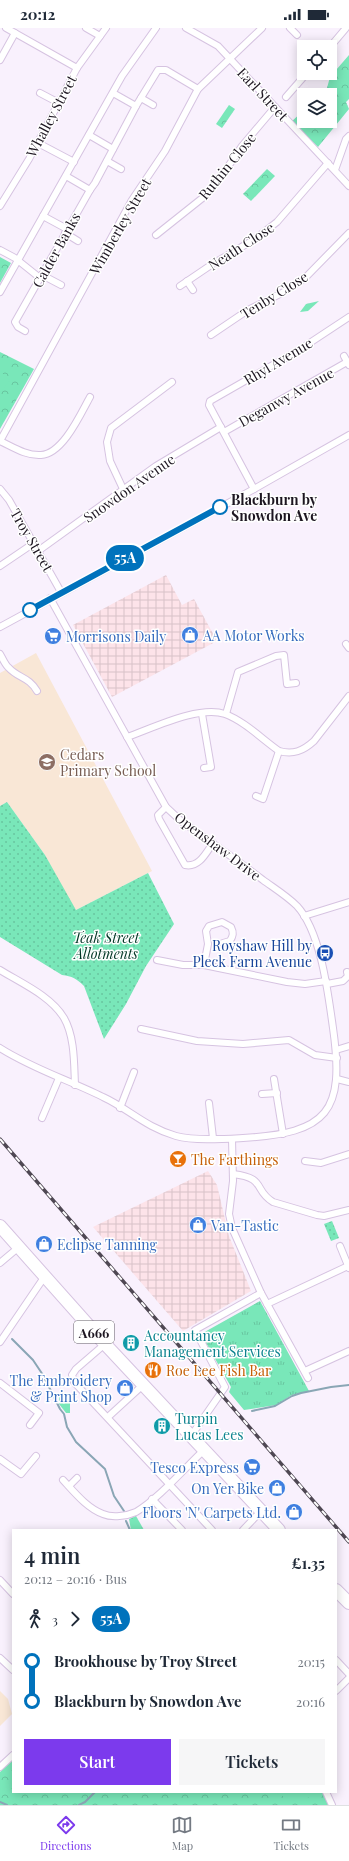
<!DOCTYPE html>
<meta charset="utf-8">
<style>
:root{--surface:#fff;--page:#f6f6f7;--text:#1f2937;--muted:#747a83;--line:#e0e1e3;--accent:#7c3aed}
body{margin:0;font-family:"Playfair Display",serif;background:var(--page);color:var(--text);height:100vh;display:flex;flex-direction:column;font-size:15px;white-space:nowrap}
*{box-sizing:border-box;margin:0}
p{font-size:13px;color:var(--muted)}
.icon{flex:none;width:22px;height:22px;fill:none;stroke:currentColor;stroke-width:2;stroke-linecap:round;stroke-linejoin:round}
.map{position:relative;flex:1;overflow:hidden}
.panel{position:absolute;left:12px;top:1501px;width:325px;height:264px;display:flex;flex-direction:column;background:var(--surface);border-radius:0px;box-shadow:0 2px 10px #0003}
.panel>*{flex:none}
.badge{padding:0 8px;border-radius:13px;font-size:14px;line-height:26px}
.fabs{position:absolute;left:297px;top:12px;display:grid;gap:8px}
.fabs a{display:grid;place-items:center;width:40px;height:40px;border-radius:0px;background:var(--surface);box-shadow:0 2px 10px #0003;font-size:20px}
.map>.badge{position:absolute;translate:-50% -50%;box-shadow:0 0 0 2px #fff}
.legs{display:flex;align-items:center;gap:6px;height:44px;padding:0 12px;font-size:13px}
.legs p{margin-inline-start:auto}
.headline{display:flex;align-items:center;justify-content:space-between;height:68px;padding:0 12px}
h1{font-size:22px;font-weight:600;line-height:30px}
.primary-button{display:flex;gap:8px;margin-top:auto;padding:8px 12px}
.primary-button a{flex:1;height:46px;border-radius:0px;background:var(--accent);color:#fff;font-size:16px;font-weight:600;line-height:46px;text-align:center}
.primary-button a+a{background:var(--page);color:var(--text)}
ul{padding:0 12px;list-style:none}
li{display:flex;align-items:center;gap:14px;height:40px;font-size:15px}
li i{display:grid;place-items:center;width:6px;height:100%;margin:0 5px;background:currentColor}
li i::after{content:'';width:10px;height:10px;margin:-5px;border:3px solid;border-radius:50%;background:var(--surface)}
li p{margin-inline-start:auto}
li:first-child i{background:linear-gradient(#0000 50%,currentColor 0)}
li:last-child i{background:linear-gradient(currentColor 50%,#0000 0)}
.status{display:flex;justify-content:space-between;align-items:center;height:28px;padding:0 20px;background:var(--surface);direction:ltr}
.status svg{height:11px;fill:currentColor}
.tab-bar{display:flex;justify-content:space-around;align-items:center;height:56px;border-top:1px solid var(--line);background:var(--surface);font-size:11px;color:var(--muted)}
.tab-bar a{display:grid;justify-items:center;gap:2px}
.tab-bar .selected{color:var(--accent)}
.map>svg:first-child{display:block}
.industrial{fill:url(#industrial-grid)}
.education{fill:#f9e7d6}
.grass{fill:url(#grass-tufts)}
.park{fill:url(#park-crowns)}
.garden{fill:url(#garden-dots)}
.pitch{fill:#79e7b9}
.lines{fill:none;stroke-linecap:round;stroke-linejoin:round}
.stream{stroke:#8aa6b5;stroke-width:2}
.street-casing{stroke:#d6c3e1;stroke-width:8}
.highway-casing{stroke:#d6c3e1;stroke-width:14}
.street{stroke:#fff;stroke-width:6}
.highway{stroke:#fff;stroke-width:12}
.rail-casing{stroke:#4f4853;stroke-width:3.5}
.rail{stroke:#fff;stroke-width:2;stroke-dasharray:6;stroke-linecap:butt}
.line-1-casing{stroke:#fff;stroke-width:9}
.line-1{stroke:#0072bc;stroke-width:6}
.stop-1-dot{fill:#fff;stroke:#0072bc;stroke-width:2}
.labels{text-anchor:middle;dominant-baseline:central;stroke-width:3;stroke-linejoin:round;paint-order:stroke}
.shield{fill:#fff;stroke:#615c64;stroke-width:1}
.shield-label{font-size:13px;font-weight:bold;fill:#1d1621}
.street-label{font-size:14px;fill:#1d1621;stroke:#fff}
.stop-label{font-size:14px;font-weight:bold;fill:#1d1621;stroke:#fff;text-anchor:start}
.shop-label{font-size:14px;fill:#366cbe;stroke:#fff;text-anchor:start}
.education-label{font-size:14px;fill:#785e54;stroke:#fff;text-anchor:start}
.park-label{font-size:14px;font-style:italic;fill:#013725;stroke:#fff}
.transit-label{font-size:14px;fill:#164399;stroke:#fff;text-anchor:end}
.food-label{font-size:14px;fill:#c56008;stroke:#fff;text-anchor:start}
.culture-label{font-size:14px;fill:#0d838f;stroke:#fff;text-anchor:start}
</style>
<div class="status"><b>20:12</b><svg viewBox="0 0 49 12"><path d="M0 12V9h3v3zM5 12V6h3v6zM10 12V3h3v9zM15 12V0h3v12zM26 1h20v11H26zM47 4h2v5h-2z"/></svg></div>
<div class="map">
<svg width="349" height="1777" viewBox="0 0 349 1777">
<defs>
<pattern id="industrial-grid" width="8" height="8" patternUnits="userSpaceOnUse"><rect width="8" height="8" fill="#fde3e9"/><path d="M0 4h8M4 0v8" fill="none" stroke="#d8c2c8"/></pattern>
<pattern id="grass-tufts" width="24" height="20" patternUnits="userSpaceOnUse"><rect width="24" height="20" fill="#79e7b9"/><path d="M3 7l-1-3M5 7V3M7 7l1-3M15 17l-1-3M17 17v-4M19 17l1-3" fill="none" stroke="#68c59f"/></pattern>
<pattern id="park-crowns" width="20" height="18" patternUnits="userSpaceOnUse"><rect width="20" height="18" fill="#79e7b9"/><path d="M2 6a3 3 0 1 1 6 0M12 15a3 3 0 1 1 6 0" fill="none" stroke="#68c59f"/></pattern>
<pattern id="garden-dots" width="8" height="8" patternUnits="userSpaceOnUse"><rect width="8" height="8" fill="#79e7b9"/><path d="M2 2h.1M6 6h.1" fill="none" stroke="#68c59f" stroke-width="1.8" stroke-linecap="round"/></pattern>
</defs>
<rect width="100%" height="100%" fill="#f9f1fd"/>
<g class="industrial">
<path d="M166 547 182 577 194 571 217 613 112 669 73 597Z"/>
<path d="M208 1143 217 1157 229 1208 251 1263 183 1303 93 1199Z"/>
</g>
<g class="education">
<path d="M36 625 152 843 76 882 67 870 45 827 7 774 0 778V645Z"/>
<path d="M0 1663 8 1671 12 1686 0 1698Z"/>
</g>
<path class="grass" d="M260 1273 309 1363 292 1367 276 1377 244 1382 229 1364 231 1359 201 1306Z"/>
<g class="park">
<path d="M349 27V71L346 74 349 81 318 119 291 94 304 82V93H330V67H319L327 60 330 49Z"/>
<path d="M229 77 235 81 222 100 216 96Z"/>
<path d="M267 141 275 148 251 173 243 166Z"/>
<path d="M0 229 11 235 0 255Z"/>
<path d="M319 273 308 283 300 284 306 276Z"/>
<path d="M0 324 34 341 0 401Z"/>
<path d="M67 1368 70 1374V1385H66L59 1376V1369Z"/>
<path d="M136 1488 144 1502H131L129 1491Z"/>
<path d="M13 1732V1764H324L330 1777H0V1744Z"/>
</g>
<g class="garden">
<path d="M7 774 45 827 76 882 148 845 174 896 146 938 126 976 104 1011 84 958C77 951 72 948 62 947L0 909V778Z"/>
<path d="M332 1193 339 1210 331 1213 324 1196Z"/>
</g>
<g class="pitch">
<path d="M0 343 10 352 0 365Z"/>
<path d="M273 1764H311L304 1777Z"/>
</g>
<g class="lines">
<g class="stream">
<path d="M12 1311 33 1332 43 1347 60 1381 64 1386 67 1399 76 1414 105 1441 114 1468 124 1483"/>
<path d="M252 1383 275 1378 292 1368 301 1365 331 1359 349 1357"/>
<path d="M126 1493 130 1502"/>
<path d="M0 1774 7 1777"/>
<path d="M79 1777 85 1774 95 1764"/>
</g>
<g class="street-casing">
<g id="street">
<path d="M6 0 77 40"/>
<path d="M86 0 100 8"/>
<path d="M186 0 218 18 349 158"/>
<path d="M290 0 297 7"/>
<path d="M330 19 346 0"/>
<path d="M0 32 15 5"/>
<path d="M40 65 59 75"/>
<path d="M113 65 136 78"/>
<path d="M286 69 307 45"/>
<path d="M141 70 153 77"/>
<path d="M89 107 113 121"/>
<path d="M38 115 74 134"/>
<path d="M107 133 121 141"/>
<path d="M335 142 346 111 349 108"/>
<path d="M90 162 95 155 136 78 158 42H166L198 61"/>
<path d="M0 178 29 131 77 40 106 0"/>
<path d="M43 188 67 201"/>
<path d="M65 205 78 213"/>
<path d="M156 207 205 168 221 149 242 118 275 79"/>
<path d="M0 222 15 230 40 250"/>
<path d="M42 247 61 257"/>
<path d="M187 253 193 262"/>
<path d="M180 258 211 237 255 211 277 194 328 135"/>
<path d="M0 264 122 48 156 0"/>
<path d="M25 303 18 299 15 294 90 162 66 148"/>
<path d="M211 307 248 282 282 265 304 251 349 205"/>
<path d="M344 328 349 337"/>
<path d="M224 404 347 334"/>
<path d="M0 413 132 172 165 123 198 61 262 0"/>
<path d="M0 413C13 419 26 428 41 427 63 426 81 385 90 369"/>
<path d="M0 461 9 472 61 564"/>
<path d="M254 461 209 377 210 373 299 322 349 289"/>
<path d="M124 463 110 433 107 414 111 400 172 354"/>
<path d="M38 523 156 438 221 399"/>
<path d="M0 538 34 515"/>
<path d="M0 599 254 461 349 407"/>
<path d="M346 616 349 620"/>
<path d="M0 626C3 631 5 637 9 640 18 650 29 649 37 663"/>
<path d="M202 686 211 739 204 740"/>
<path d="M226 686 238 644 276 628 284 627 287 656 296 655"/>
<path d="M127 709C153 700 199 677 225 686 244 693 262 711 279 723 293 727 303 723 314 713L349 668"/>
<path d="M256 768 263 771 279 723"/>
<path d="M166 779 158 787 159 791 185 837C199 840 206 825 213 815"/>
<path d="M304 888 349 874"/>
<path d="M157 932 183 937H204L287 954 305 956 326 953"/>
<path d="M204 937 208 916 206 903 209 898 222 894 231 899C234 905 233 908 230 913L223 915"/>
<path d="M0 942C21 955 51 968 64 990 75 1009 74 1037 75 1057"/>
<path d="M327 956 343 953 348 948 347 944"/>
<path d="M141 1001 197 1013 243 1016 289 1012 315 1027 337 1030"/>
<path d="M0 1020C33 1041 69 1052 103 1069 129 1081 145 1099 176 1108 194 1113 224 1111 243 1110 328 1105 345 1084 333 1000 328 965 321 904 297 878 287 868 274 860 263 852 236 831 209 813 181 793L166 779 50 570"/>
<path d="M336 1022 349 1018"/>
<path d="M274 1051 283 1106"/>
<path d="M337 1051 349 1054"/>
<path d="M262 1066 277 1065"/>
<path d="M209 1075 213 1110"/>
<path d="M120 1080 134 1044"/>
<path d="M42 1090 59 1050"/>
<path d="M232 1111 233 1153 229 1186 232 1200 261 1265 308 1350"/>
<path d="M305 1133 321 1135 349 1126"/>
<path d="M233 1146C267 1150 253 1162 273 1174L317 1187 324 1188 349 1182"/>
<path d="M340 1218 349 1240"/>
<path d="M0 1235 19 1219"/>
<path d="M267 1276 348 1238"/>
<path d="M0 1314 45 1248"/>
<path d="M105 1316 76 1341 72 1347 74 1354 212 1502"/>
<path d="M305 1343 349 1323"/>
<path d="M0 1355 39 1385 30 1397"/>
<path d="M108 1389 143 1357"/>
<path d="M191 1408 225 1359 195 1302 261 1265"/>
<path d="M0 1431 21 1446 36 1428"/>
<path d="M63 1452C75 1465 87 1480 103 1486 112 1490 127 1488 136 1484 158 1471 184 1441 204 1422"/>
<path d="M69 1458 77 1450"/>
<path d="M152 1471 182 1502"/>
<path d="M243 1502 261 1483"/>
<path d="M0 1552 13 1566"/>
<path d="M0 1630 13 1642"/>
<path d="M336 1632 349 1646"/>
<path d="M336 1663 349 1650"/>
<path d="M0 1739 13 1727"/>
<path d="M326 1764 332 1777"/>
</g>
</g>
<g class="highway-casing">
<g id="highway">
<path d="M0 1198 105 1316 279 1502"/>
<path d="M336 1562 349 1575"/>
</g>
</g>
<use href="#street" class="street"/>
<use href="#highway" class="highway"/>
<g class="rail-casing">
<path id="rail" d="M0 1111 349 1514"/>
</g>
<use href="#rail" class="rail"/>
</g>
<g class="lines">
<g class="line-1-casing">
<path id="line-1" d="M30 582 220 479"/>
</g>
<use href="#line-1" class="line-1"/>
</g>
<defs>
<g id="shop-disc" transform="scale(0.9)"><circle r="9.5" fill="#3f7fe0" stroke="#fff"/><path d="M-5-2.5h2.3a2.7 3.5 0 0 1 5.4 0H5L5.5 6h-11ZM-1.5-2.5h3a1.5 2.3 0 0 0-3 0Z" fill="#fff"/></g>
<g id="supermarket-disc" transform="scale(0.9)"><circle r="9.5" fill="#3f7fe0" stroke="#fff"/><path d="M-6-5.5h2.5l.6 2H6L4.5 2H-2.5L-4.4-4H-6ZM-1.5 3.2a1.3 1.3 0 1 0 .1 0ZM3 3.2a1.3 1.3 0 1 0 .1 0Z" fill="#fff"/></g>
<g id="school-disc" transform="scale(0.9)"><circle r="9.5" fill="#8d6e63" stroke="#fff"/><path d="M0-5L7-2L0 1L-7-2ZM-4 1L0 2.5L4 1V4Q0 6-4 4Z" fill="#fff"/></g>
<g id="bus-disc" transform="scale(0.9)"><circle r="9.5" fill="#1a4fb4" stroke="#fff"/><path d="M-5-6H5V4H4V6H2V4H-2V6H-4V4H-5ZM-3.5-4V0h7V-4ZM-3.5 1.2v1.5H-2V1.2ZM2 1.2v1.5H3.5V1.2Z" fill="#fff"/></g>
<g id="bar-disc" transform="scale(0.9)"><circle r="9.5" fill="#e8710a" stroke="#fff"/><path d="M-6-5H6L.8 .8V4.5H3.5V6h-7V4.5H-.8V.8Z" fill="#fff"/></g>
<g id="building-disc" transform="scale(0.9)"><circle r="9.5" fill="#0f9aa8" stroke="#fff"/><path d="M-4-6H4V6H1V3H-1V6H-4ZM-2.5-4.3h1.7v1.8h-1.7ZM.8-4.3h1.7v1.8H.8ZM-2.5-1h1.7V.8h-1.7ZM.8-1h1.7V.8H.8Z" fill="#fff"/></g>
<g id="restaurant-disc" transform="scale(0.9)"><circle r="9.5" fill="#e8710a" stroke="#fff"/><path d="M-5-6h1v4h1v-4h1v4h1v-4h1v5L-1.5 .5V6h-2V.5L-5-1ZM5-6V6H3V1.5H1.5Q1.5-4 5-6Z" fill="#fff"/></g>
</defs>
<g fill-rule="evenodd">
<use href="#shop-disc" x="190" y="607"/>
<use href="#supermarket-disc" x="53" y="608"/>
<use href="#school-disc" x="47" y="734"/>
<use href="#bus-disc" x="325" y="925"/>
<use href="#bar-disc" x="178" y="1131"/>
<use href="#shop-disc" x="198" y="1197"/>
<use href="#shop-disc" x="44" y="1216"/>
<use href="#building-disc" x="131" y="1315"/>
<use href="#restaurant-disc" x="153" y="1342"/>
<use href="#shop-disc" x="125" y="1360"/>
<use href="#building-disc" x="162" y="1398"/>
<use href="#supermarket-disc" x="252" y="1439"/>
<use href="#shop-disc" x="277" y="1460"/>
<use href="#shop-disc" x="294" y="1484"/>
</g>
<g class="stop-1-dot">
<circle cx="220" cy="479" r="7"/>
<circle cx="30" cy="582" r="7"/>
</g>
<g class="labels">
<rect class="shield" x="74" y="1293" width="40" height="22" rx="3"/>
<g class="shield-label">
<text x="94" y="1304">A666</text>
</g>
<g class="street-label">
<text transform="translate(263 66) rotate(47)">Earl Street</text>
<text transform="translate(51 88) rotate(-62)">Whalley Street</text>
<text transform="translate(227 138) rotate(-51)">Ruthin Close</text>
<text transform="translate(120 198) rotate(-60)">Wimberley Street</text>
<text transform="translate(241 218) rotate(-33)">Neath Close</text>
<text transform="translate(56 222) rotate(-61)">Calder Banks</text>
<text transform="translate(274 267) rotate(-32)">Tenby Close</text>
<text transform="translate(278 333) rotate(-31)">Rhyl Avenue</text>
<text transform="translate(286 369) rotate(-29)">Deganwy Avenue</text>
<text transform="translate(129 460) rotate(-35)">Snowdon Avenue</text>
<text transform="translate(32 512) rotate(60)">Troy Street</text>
<text transform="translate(218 818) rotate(37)">Openshaw Drive</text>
</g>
<g class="stop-label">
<text x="231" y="471">Blackburn by<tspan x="231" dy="16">Snowdon Ave</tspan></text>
</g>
<g class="shop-label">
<text x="203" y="607">AA Motor Works</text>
<text x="66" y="608">Morrisons Daily</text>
<text x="211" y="1197">Van-Tastic</text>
<text x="57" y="1216">Eclipse Tanning</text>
<text x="112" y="1352" text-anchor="end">The Embroidery<tspan x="112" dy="16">&amp; Print Shop</tspan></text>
<text x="239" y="1439" text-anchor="end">Tesco Express</text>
<text x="264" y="1460" text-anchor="end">On Yer Bike</text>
<text x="281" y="1484" text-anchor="end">Floors 'N' Carpets Ltd.</text>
</g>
<g class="education-label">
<text x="60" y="726">Cedars<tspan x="60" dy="16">Primary School</tspan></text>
</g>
<g class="park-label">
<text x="106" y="909">Teak Street<tspan x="106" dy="16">Allotments</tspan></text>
</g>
<g class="transit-label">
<text x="312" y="917">Royshaw Hill by<tspan x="312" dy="16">Pleck Farm Avenue</tspan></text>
</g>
<g class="food-label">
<text x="191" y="1131">The Farthings</text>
<text x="166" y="1342">Roe Lee Fish Bar</text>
</g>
<g class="culture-label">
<text x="144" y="1307">Accountancy<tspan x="144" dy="16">Management Services</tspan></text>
<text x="175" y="1390">Turpin<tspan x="175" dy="16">Lucas Lees</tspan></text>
</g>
</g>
</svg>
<div class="fabs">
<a><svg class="icon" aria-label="locate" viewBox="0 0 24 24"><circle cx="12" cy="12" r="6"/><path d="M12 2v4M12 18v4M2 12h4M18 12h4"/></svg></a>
<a><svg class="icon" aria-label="layers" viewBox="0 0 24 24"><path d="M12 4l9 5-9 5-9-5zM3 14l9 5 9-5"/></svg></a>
</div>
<b class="badge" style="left:125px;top:530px;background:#0072bc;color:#fff">55A</b>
<section class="panel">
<div class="headline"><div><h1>4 min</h1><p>20:12 – 20:16 · Bus</p></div><b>£1.35</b></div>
<div class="legs"><svg class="icon" aria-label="walk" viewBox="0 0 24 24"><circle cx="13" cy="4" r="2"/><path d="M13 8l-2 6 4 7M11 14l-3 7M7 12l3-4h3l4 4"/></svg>3<svg class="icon" aria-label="forward" viewBox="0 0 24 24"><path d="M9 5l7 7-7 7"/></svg><b class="badge" style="background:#0072bc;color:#fff">55A</b></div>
<ul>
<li><i style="color:#0072bc"></i><b>Brookhouse by Troy Street</b><p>20:15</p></li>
<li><i style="color:#0072bc"></i><b>Blackburn by Snowdon Ave</b><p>20:16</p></li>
</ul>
<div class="primary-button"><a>Start</a><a>Tickets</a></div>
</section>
</div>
<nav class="tab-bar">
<a class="selected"><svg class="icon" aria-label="directions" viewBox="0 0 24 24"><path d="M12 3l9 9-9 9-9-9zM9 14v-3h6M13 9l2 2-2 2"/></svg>Directions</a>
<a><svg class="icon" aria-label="map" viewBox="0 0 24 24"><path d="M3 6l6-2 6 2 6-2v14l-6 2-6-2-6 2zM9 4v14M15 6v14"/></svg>Map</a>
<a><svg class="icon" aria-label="tickets" viewBox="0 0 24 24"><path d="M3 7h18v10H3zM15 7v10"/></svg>Tickets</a>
</nav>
